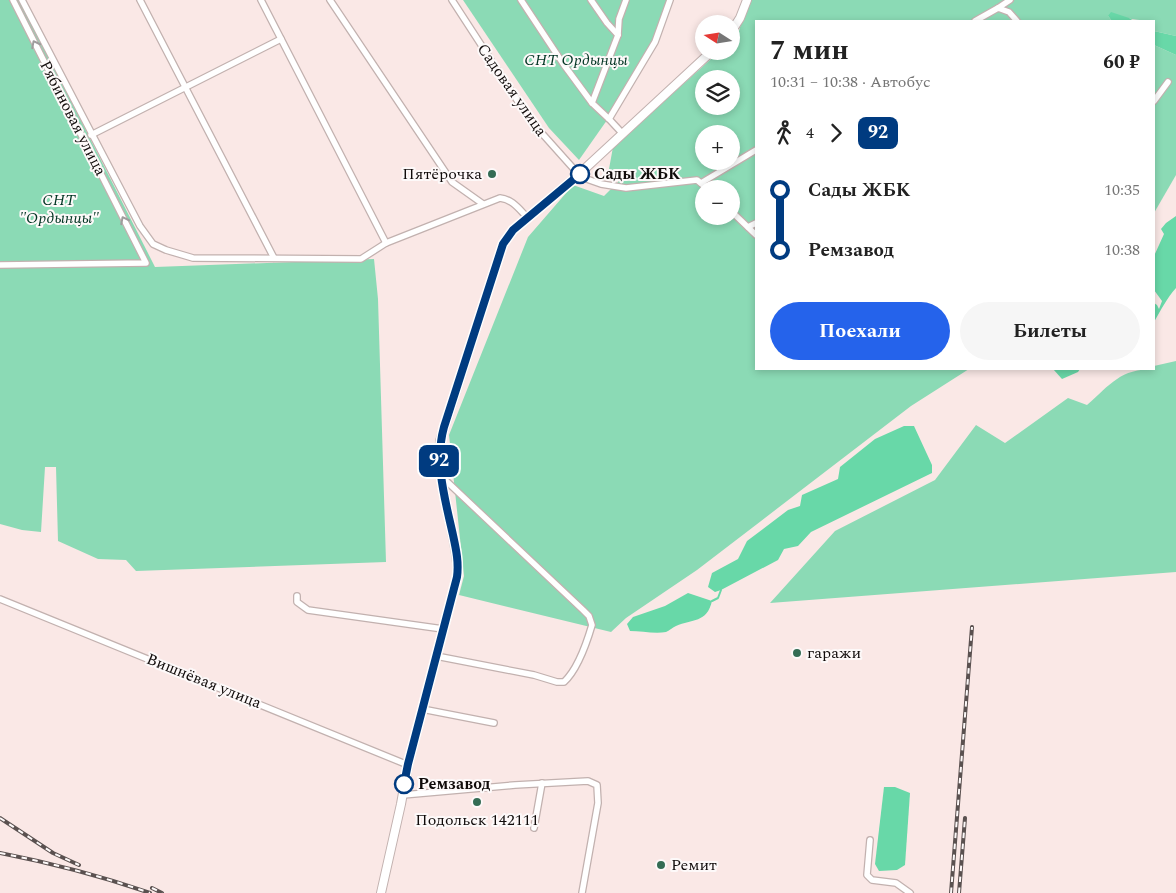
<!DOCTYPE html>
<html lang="ru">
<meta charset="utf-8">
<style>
:root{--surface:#fff;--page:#f6f6f6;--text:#222;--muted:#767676;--accent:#2563eb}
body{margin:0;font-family:Spectral,serif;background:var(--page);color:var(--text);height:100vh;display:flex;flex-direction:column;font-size:19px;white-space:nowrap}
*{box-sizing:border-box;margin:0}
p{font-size:16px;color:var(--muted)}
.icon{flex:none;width:28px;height:28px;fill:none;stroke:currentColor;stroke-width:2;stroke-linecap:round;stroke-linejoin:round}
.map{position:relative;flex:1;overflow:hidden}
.sheet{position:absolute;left:755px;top:20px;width:400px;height:350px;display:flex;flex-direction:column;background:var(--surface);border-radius:0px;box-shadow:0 2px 8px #0003}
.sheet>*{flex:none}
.badge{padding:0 10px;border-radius:8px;font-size:18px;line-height:32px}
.needle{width:32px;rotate:282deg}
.tools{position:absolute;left:695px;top:15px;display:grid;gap:10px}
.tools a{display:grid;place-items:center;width:45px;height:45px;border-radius:50%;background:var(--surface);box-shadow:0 2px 8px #0003;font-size:25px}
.map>.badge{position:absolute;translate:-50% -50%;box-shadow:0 0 0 2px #fff}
.legs{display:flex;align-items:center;gap:8px;height:55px;padding:0 15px;font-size:16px}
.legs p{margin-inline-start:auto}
.headline{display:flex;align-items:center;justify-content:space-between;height:85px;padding:0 15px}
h1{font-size:28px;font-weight:700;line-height:38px}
.primary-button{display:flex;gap:10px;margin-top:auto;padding:10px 15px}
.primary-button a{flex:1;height:58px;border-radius:30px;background:var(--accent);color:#fff;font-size:20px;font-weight:700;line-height:58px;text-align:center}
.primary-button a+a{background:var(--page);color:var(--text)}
ul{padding:0 15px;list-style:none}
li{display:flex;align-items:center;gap:18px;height:60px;font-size:19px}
li i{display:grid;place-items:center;width:8px;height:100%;margin:0 6px;background:currentColor}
li i::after{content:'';width:12px;height:12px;margin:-6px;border:4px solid;border-radius:50%;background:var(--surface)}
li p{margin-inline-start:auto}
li:first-child i{background:linear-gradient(#0000 50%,currentColor 0)}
li:last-child i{background:linear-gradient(currentColor 50%,#0000 0)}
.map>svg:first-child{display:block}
.green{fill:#8bdab5;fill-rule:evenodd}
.water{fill:#68d8a8}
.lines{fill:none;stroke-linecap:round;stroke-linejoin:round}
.stream{stroke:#68d8a8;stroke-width:2}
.street-casing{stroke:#c2b1af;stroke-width:8}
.secondary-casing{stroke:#c2b1af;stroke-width:10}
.street{stroke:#fff;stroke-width:5.5}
.secondary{stroke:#fff;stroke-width:8}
.rail-casing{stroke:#5a5150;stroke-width:4}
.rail{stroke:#fdf9f9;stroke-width:2;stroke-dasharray:5.5;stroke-linecap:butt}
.oneway{stroke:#9f9d9d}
.line-1-casing{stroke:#fff;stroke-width:11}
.line-1{stroke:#003b80;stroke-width:8}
.poi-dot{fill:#346c54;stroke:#fdf9f9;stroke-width:2}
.stop-1-dot{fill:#fff;stroke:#003b80;stroke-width:2.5}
.labels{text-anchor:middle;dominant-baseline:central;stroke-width:4;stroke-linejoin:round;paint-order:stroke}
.park-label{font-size:16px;font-style:italic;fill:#003422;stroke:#fdf9f9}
.street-label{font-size:16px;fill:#100b0a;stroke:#fdf9f9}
.poi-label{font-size:16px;fill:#100b0a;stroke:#fdf9f9;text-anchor:start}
.stop-label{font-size:16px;font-weight:bold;fill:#100b0a;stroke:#fdf9f9;text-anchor:start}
</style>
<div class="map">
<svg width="1176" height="893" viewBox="0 0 1176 893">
<rect width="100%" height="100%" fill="#fae8e6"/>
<g class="green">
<path d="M0 0H20L155 267 374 259 378 299 386 562 136 571 126 560 98 559 58 541 56 467H45L41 532 22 530 0 524Z"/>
<path d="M463 0H668L659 29 626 93 579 160 549 128Z"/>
<path d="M747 0H1176V36L1154 31V21C1138 21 1125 17 1108 16L1112 21H756V369H969L911 406 697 570 626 618 611 632 459 595 464 576 449 435 528 237 573 185 604 196 622 178 609 169 613 147 720 51H731V42L739 31ZM704 79H731V106H704ZM704 134H731V161H704ZM704 189H731V216H704Z"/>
<path d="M1154 45 1176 55V175L1154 213Z"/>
<path d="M1176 361V572L770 603 835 531 935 480 976 425 1005 443 1068 398 1087 405C1111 384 1120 369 1154 369V366Z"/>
</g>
<g class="water">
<path d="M1111 12 1129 18 1134 21H1112L1108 16Z"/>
<path d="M1154 31 1176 36V55L1154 45Z"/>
<path d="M1176 216V288C1167 298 1161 310 1154 322V303L1157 305 1159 309 1162 301 1154 290V256L1164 234 1161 229 1166 223Z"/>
<path d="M1053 369H1080L1078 372 1062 379Z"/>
<path d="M904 426H914L932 465V473L811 532 798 546 784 549 778 560 721 590 715 592 708 587 712 573 738 559 747 541 788 510 800 506 802 495 838 479 840 467 875 439Z"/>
<path d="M688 593 712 601C707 623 692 619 676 626 673 627 669 631 666 632 655 634 641 631 630 631L627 624 633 617 665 606Z"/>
<path d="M884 787H895L910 793 905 865 897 870 879 871 875 864Z"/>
</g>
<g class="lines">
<path class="stream" d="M712 601 718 598 721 590"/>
<g class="street-casing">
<g id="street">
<path d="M22 0 140 226 153 244 166 250 193 258 361 259 386 243 500 198C512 199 519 209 527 217"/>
<path d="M140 0 274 258"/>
<path d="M261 0 386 243"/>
<path d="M330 0 452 182 483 204"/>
<path d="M452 0 530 120 581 177 601 184 626 188 697 180 708 189"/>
<path d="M521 0 564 65 592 103"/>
<path d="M591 0 607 23 618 35"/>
<path d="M998 8 1010 0"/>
<path d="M975 21 998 8 1009 12 1017 21"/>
<path d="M1154 101 1168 82"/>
<path d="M609 119 655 42 670 0"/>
<path d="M622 133 609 119 592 103 618 35 619 19 626 0"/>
<path d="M91 135 281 39"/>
<path d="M701 183 756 150"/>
<path d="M731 211 756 235"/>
<path d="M748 227 756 223"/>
<path d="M0 265 146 263 13 0"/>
<path d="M297 596V602L308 610 443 629"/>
<path d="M0 599 408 765"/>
<path d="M436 656 534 675 557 682H564C577 670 587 642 592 625L589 616 583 610 441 476"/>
<path d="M422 709 494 723"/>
<path d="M403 795 515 785 588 781 597 785 598 803 582 893"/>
<path d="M534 828 542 783"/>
<path d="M870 840 867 875 872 880 896 883 910 893"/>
</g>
</g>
<g class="secondary-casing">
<g id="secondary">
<path d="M731 32 740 18 747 0"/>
<path d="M381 893 401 804 408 765 457 577C459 560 454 544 451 527 445 499 438 470 440 441L503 244 513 230 578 175 712 51"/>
</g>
</g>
<use href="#street" class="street"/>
<use href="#secondary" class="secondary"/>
<g class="rail-casing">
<g id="rail">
<path d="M0 818 53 853 79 865"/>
<path d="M0 853C51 863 101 876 150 893"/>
<path d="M152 888 162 893"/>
<path d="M951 893 972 627"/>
<path d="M959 893 965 818"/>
</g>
</g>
<use href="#rail" class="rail"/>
</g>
<defs><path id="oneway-chevron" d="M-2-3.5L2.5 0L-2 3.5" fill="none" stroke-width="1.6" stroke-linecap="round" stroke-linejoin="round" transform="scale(1.25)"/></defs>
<g class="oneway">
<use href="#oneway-chevron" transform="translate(35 44) rotate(-117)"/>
<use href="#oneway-chevron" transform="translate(124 220) rotate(-117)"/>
</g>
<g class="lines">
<g class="line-1-casing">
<path id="line-1" d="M404 784 408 764 457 577C459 562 456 549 453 535 445 499 434 463 444 427L503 244 513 230 580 174"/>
</g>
<use href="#line-1" class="line-1"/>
</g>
<g class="poi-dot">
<circle cx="492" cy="174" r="5"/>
<circle cx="797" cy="653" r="5"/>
<circle cx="477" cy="802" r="5"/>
<circle cx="661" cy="865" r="5"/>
</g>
<g class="stop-1-dot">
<circle cx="580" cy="174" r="9"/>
<circle cx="404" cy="784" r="9"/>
</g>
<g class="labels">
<g class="park-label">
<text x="576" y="60">СНТ Ордынцы</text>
<text x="59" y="200">СНТ<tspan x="59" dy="18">"Ордынцы"</tspan></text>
</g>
<g class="street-label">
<text transform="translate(512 90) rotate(55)">Садовая улица</text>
<text transform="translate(73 118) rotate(63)">Рябиновая улица</text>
<text transform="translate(204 681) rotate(22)">Вишнёвая улица</text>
</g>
<g class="poi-label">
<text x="482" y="174" text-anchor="end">Пятёрочка</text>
<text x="807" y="653">гаражи</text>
<text x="477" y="820" text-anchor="middle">Подольск 142111</text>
<text x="671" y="865">Ремит</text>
</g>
<g class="stop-label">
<text x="594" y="174">Сады ЖБК</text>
<text x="418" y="784">Ремзавод</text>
</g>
</g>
</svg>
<div class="tools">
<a><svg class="needle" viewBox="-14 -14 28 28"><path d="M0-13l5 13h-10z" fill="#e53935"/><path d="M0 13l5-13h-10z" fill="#767676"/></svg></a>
<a><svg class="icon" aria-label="layers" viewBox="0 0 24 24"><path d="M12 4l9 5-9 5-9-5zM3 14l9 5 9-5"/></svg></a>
<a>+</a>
<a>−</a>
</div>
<b class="badge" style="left:439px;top:461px;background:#003b80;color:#fff">92</b>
<section class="sheet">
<div class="headline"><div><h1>7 мин</h1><p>10:31 – 10:38 · Автобус</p></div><b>60 ₽</b></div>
<div class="legs"><svg class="icon" aria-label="walk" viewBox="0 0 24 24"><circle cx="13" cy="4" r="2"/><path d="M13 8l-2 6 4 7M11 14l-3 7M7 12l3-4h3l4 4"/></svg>4<svg class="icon" aria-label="forward" viewBox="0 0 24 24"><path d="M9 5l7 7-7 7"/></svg><b class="badge" style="background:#003b80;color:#fff">92</b></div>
<ul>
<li><i style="color:#003b80"></i><b>Сады ЖБК</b><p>10:35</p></li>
<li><i style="color:#003b80"></i><b>Ремзавод</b><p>10:38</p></li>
</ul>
<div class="primary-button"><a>Поехали</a><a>Билеты</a></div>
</section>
</div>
